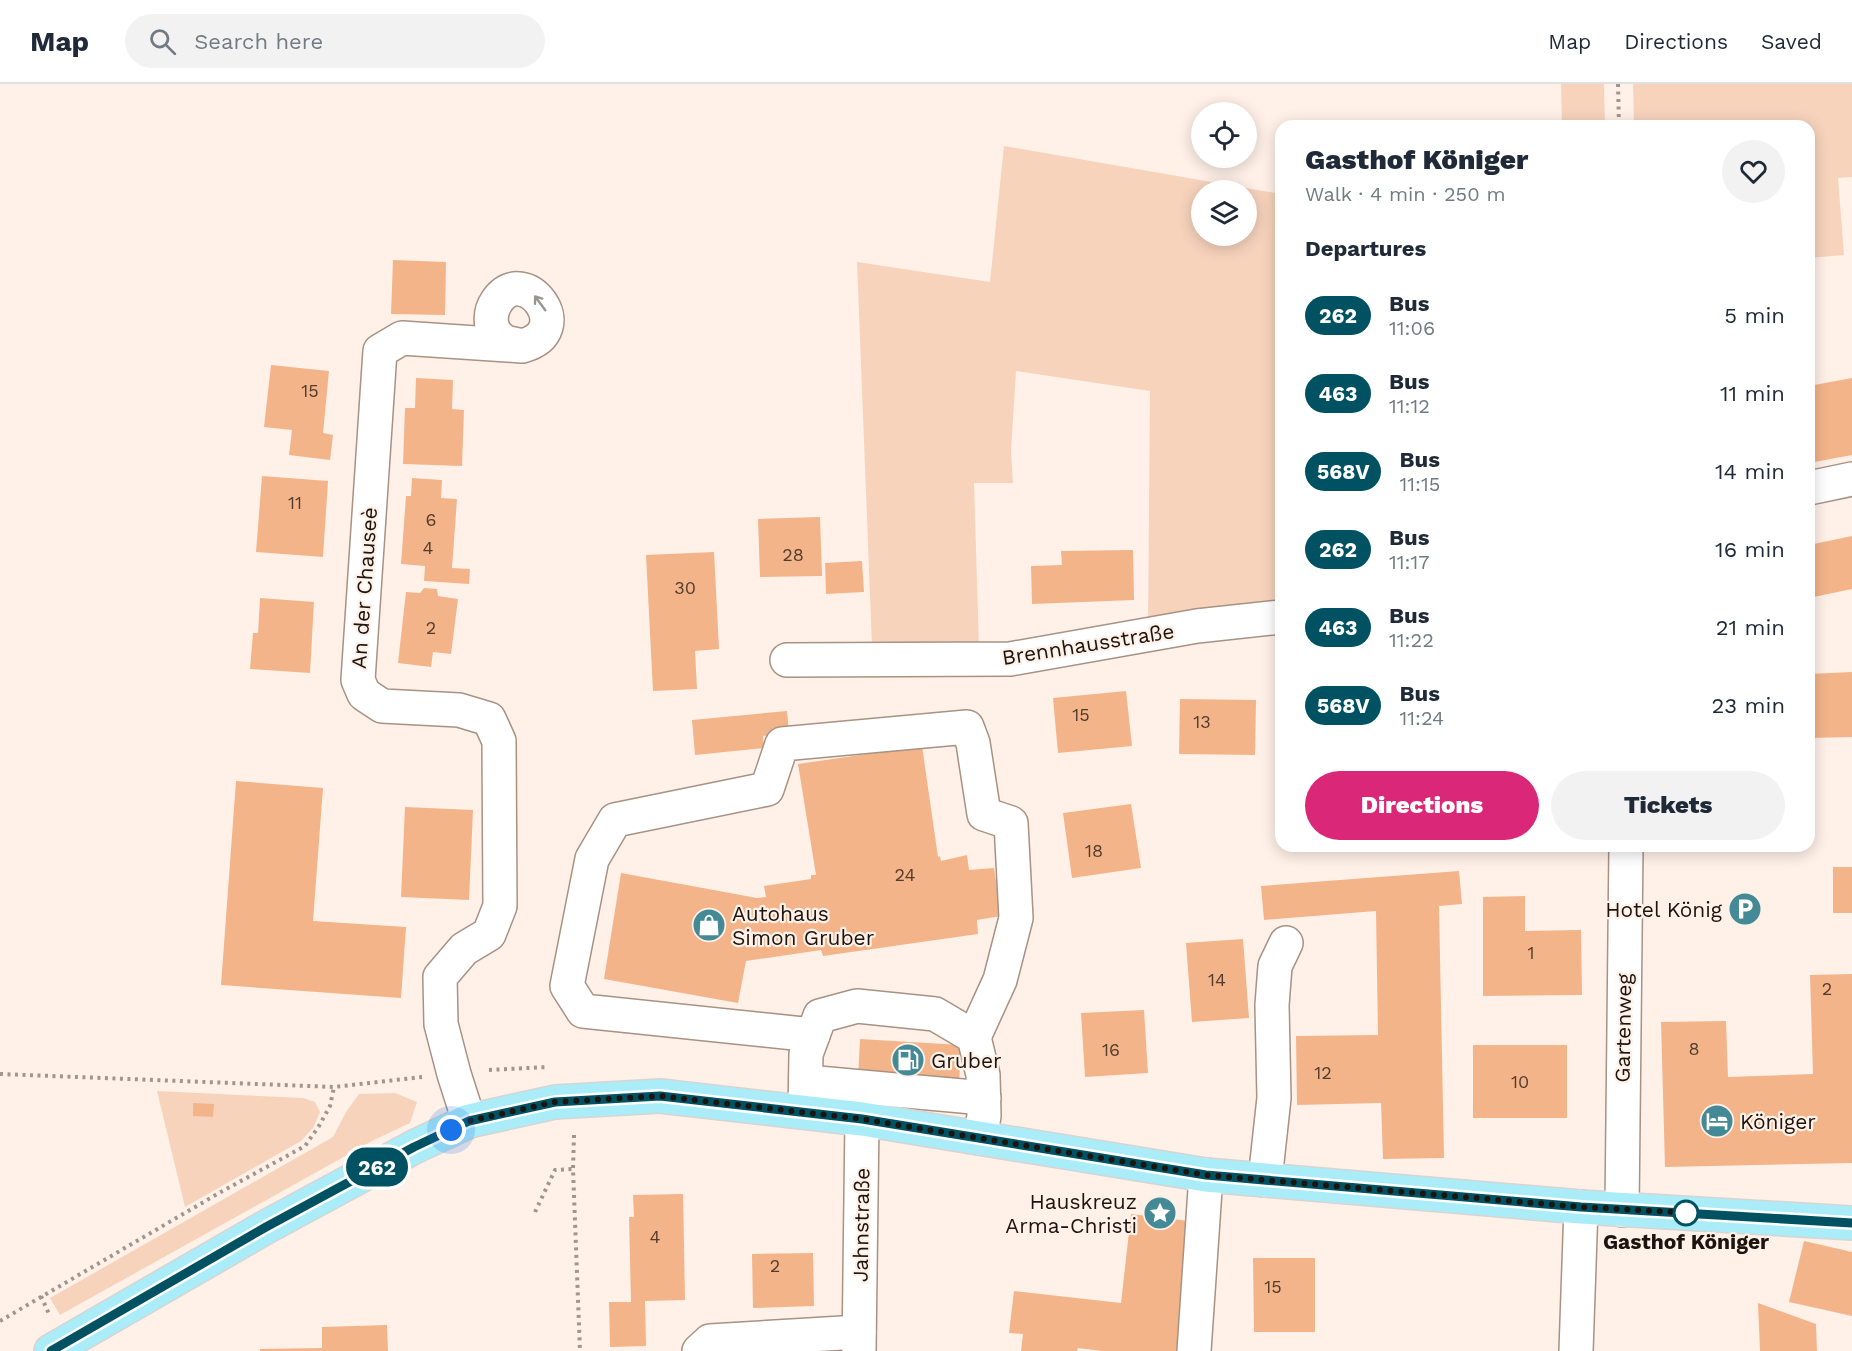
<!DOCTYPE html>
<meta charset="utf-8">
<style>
:root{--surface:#fff;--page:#f2f2f3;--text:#1f2937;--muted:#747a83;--line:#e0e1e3;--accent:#db2777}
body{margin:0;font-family:"Work Sans",sans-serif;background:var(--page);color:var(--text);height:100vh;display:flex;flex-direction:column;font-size:22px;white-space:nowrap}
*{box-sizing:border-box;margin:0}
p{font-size:20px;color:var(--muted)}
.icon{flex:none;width:33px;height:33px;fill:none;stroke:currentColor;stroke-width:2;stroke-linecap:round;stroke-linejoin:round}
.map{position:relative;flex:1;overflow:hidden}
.panel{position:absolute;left:1275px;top:36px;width:540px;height:732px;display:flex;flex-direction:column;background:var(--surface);border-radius:18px;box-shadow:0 3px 15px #0003}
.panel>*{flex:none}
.badge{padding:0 12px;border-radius:20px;font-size:21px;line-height:39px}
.tools{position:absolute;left:1191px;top:18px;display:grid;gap:12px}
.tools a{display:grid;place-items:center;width:66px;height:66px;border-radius:50%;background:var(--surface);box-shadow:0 3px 15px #0003;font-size:30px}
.you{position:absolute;width:30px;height:30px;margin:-15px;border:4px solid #fff;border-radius:50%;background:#1a73e8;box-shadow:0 0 0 9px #1a73e833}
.map>.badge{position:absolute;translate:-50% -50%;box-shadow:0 0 0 3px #fff}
h2{padding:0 30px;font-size:22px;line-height:54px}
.round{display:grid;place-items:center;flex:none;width:63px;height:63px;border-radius:32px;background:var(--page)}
.head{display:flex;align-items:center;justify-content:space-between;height:102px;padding:0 30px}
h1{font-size:28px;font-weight:800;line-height:45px}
.action{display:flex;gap:12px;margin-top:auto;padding:12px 30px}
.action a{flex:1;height:69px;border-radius:36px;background:var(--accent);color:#fff;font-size:24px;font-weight:800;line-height:69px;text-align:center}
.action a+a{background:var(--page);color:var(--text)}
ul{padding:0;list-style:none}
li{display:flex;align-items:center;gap:18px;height:78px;padding:0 30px}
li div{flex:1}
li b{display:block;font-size:22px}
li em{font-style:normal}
li .badge{min-width:66px;font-weight:700;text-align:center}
header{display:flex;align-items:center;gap:36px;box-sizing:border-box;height:84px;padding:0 30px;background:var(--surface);border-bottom:2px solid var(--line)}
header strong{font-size:28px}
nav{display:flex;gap:33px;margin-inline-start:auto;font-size:21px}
.search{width:420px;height:54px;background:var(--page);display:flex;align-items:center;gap:15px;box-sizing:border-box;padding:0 21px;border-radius:33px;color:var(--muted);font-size:22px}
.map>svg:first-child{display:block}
.green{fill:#f7d3bc;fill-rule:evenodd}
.building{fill:#f4b489}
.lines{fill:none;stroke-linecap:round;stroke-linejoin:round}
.minor-casing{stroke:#a79284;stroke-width:36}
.major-casing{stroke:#d6d5d4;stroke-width:36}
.path{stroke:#a1968e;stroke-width:4;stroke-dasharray:3 4.5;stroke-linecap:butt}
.minor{stroke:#fff;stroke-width:33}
.major{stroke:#aaecf8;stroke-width:33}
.oneway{stroke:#999593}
.line-casing{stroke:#fff;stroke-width:14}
.line{stroke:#005262;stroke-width:9}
.walk{stroke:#1c140f;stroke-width:6;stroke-dasharray:0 10.8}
.stop-dot{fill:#fff;stroke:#005262;stroke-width:3}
.labels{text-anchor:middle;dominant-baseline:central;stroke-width:4.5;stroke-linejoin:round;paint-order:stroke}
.number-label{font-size:18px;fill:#523c2e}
.street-label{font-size:21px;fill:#1c140f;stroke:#fff1e8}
.poi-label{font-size:21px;fill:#1c140f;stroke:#fff1e8;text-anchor:start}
.stop-label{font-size:21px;font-weight:bold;fill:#1c140f;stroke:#fff1e8}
</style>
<header>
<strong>Map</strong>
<div class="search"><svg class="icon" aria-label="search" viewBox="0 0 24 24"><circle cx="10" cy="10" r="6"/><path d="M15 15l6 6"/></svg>Search here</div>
<nav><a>Map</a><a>Directions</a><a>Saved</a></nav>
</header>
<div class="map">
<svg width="1852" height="1267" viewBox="0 0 1852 1267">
<rect width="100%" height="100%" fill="#fff1e8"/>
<g class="green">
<path d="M1561 0H1604L1605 42H1562Z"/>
<path d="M1633 0H1852V93L1838 94 1844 171 1809 174V42H1634Z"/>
<path d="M1004 62 1281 110V469L1278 518 1148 545 1150 307 1016 287 1011 367 1013 399H974L979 564 872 562 857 178 990 198ZM1202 106H1246V152H1202Z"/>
<path d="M157 1007 303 1014 315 1018 320 1028 313 1044 301 1057 185 1123Z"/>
<path d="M395 1009 417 1018 410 1039 374 1056 60 1231 50 1214 333 1053 346 1028 359 1010Z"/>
</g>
<g class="building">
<path d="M393 176 446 178 445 231 391 230Z"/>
<path d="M271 281 329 287 323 349 333 351 330 376 289 371 292 346 264 343Z"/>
<path d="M416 294 453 296 452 325 464 326 462 382 403 380 405 324H415Z"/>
<path d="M1852 294V371L1809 379V302Z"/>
<path d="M262 392 328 397 323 473 256 468Z"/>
<path d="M412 394 442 396 441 414 457 415 452 484 470 485 469 500 424 497 425 482 401 480 406 412H411Z"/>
<path d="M820 433 822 492 760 493 758 435Z"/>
<path d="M1852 452V505L1809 514V461Z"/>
<path d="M1133 466 1134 516 1032 520 1031 482 1062 481 1061 467Z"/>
<path d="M714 468 719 565 695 567 697 605 653 607 646 471Z"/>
<path d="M862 477 864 508 826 510 825 479Z"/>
<path d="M424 504 437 505 438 512 458 515 451 570 433 568 431 583 398 579 406 508 420 509Z"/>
<path d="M260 514 314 518 310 589 250 585 253 549H258Z"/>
<path d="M1852 588V653L1809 654V590Z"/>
<path d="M1126 607 1132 662 1058 669 1053 614Z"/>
<path d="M1180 615 1256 616 1255 671 1179 670Z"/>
<path d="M787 627 789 649 763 652 764 664 695 671 692 636Z"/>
<path d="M922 662 938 773 940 772 941 777 967 771 969 786 994 784 1001 832 977 836 978 850 823 872 821 866 746 877 738 919 604 895 621 789 757 814 766 813 764 802 811 795V791H816L798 680Z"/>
<path d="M236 697 323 704 313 837 406 843 401 914 221 901Z"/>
<path d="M1131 720 1141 784 1072 794 1063 729Z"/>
<path d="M405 723 473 726 469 816 401 813Z"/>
<path d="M1304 762H1356V764L1304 765Z"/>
<rect x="1833" y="783" width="19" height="46"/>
<path d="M1459 787 1462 820 1439 822 1444 1074 1383 1075 1381 1019 1297 1021 1296 952 1378 951 1376 827 1264 836 1261 802Z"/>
<path d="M1525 812V847L1581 846 1582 911 1483 912V813Z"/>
<path d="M1243 855 1249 934 1192 938 1186 859Z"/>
<path d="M1852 890V1079L1665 1083 1661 938 1726 937 1728 993 1813 990 1810 891Z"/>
<path d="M1144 926 1148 989 1085 993 1081 929Z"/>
<path d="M860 955 961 961 959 1002 858 996Z"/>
<rect x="1473" y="961" width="94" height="73"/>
<path d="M193 1019 214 1020 213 1033 193 1032Z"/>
<path d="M683 1110 685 1216 645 1217 646 1262 610 1263 609 1218H631L629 1133H634L633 1111Z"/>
<path d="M1131 1130 1189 1137 1180 1215H1186L1180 1267H1102L1078 1264 1077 1267H1021L1023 1250 1009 1249 1014 1207 1121 1219Z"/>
<path d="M1804 1157 1852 1168V1232L1789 1218Z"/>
<path d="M813 1169 814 1222 753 1224 752 1170Z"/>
<path d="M1253 1174H1315V1248H1254Z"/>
<path d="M1758 1219 1816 1240 1817 1267H1760Z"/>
<path d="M387 1241 388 1267H260V1265L322 1264V1243Z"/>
</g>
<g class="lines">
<g class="minor-casing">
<g id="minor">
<path d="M1809 404 1852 395"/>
<path d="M787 576 1010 575 1197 542 1281 533"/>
<path d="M813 951 583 927 567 902 592 775 615 736 767 705 782 660 967 643 973 659 984 730 1011 739 1016 834 1000 896 974 953"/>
<path d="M807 998 984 1014"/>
<path d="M805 1028 806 970 820 932 857 922 935 930 974 953 983 991 984 1032 980 1054"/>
<path d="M469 1037 454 990 441 940 440 893 464 865 489 850 500 822 499 657 489 635 459 626 382 622 364 610 358 596 380 267 402 254 522 262C579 247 524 177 497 217 488 230 489 249 504 257 509 260 517 260 522 262"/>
<path d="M1265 1096 1274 1014 1272 921 1275 882 1286 859"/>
<path d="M1622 1126 1626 762"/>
<path d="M699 1267 710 1257 859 1248"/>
<path d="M859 1267 862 1035"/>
<path d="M1194 1267 1206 1091"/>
<path d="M1576 1267 1581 1123"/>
</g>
</g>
<g class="major-casing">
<path id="major" d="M51 1267 266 1143 414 1063 469 1037 555 1018 660 1012 862 1035 1206 1091 1581 1123 1852 1139"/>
</g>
<g class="path">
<path d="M1618 0 1619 42"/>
<path d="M489 986 547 983"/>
<path d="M0 990 334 1003 422 993"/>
<path d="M574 1051 573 1085 580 1267"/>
<path d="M535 1128 555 1086 573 1085"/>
<path d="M41 1212 49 1230"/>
<path d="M0 1237 219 1109 305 1062 319 1042 330 1022 334 1003"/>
</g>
<use href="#minor" class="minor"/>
<use href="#major" class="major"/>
</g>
<defs><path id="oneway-shaft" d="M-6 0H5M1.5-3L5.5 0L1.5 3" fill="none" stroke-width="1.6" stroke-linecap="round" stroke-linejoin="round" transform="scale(1.5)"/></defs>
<use class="oneway" href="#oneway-shaft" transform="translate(540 219) rotate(-126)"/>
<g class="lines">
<g class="line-casing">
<path id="line" d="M51 1267 266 1143 414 1063 469 1037 555 1018 660 1012 862 1035 1206 1091 1581 1123 1852 1139"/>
</g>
<use href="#line" class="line"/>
<path class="walk" d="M451 1046 469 1037 555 1018 660 1012 862 1035 1206 1091 1581 1123 1693 1129H1686"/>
</g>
<defs>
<g id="parking-disc" transform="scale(1.725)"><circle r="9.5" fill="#448996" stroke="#fff1e8"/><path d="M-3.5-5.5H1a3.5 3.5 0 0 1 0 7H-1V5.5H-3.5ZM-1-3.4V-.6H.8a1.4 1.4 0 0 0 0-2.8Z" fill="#fff"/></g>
<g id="shop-disc" transform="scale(1.725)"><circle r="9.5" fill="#448996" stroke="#fff1e8"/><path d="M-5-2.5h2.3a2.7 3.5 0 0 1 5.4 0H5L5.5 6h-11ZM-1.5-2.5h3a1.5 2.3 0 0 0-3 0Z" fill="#fff"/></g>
<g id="fuel-disc" transform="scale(1.725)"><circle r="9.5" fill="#448996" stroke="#fff1e8"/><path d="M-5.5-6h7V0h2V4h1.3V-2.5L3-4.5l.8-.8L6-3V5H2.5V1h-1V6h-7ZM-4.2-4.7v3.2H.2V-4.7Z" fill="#fff"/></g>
<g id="hotel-disc" transform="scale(1.725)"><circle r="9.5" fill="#448996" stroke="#fff1e8"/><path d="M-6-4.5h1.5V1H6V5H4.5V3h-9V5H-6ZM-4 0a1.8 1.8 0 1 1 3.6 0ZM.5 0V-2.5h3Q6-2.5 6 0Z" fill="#fff"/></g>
<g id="sight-disc" transform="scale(1.725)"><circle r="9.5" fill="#448996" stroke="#fff1e8"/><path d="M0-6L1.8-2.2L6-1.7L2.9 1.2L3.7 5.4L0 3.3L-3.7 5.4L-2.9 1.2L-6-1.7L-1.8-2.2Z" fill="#fff"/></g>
</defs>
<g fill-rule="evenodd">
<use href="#parking-disc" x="1745" y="825"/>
<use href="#shop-disc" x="709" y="841"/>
<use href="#fuel-disc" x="908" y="976"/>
<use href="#hotel-disc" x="1717" y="1037"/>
<use href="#sight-disc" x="1160" y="1129"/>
</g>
<circle class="stop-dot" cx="1686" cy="1129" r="12"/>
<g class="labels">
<g class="number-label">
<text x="310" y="306">15</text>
<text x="295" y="418">11</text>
<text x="431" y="435">6</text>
<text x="428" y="463">4</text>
<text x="793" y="470">28</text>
<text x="685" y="503">30</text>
<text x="431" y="543">2</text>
<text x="1081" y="630">15</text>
<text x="1202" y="637">13</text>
<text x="1094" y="766">18</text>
<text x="905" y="790">24</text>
<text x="1531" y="868">1</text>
<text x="1217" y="895">14</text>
<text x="1827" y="904">2</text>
<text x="1694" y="964">8</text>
<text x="1111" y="965">16</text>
<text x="1323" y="988">12</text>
<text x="1520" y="997">10</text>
<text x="655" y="1152">4</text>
<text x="775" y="1181">2</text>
<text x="1273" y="1202">15</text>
</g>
<g class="street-label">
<text transform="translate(364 504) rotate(-86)">An der Chauseè</text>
<text transform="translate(1088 560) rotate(-9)">Brennhausstraße</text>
<text transform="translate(1623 944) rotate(-89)">Gartenweg</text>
<text transform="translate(861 1141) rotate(-89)">Jahnstraße</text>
</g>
<g class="poi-label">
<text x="1722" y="825" text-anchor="end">Hotel König</text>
<text x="732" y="829">Autohaus<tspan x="732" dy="24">Simon Gruber</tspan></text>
<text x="931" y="976">Gruber</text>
<text x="1740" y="1037">Königer</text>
<text x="1137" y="1117" text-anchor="end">Hauskreuz<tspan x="1137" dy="24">Arma-Christi</tspan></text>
</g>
<g class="stop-label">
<text x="1686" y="1157">Gasthof Königer</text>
</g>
</g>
</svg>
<div class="tools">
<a><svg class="icon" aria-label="locate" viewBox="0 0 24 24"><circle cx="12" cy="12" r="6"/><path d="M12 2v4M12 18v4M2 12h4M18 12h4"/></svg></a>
<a><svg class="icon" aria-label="layers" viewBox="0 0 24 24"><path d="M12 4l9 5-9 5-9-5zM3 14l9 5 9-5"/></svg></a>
</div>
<div class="you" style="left:451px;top:1046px"></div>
<b class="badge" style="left:377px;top:1083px;background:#005262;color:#fff">262</b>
<section class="panel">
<div class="head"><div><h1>Gasthof Königer</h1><p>Walk · 4 min · 250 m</p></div><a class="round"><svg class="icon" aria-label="heart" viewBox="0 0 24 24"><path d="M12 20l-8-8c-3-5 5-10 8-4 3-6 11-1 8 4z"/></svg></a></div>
<h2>Departures</h2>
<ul>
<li><span class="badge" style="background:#005262;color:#fff">262</span><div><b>Bus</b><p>11:06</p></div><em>5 min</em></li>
<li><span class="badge" style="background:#005262;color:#fff">463</span><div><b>Bus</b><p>11:12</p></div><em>11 min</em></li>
<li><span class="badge" style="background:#005262;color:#fff">568V</span><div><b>Bus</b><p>11:15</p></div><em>14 min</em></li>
<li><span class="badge" style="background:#005262;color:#fff">262</span><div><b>Bus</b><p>11:17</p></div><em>16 min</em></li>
<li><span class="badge" style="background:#005262;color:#fff">463</span><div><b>Bus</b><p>11:22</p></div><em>21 min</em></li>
<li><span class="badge" style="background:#005262;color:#fff">568V</span><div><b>Bus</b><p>11:24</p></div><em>23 min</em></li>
</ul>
<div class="action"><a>Directions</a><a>Tickets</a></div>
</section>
</div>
